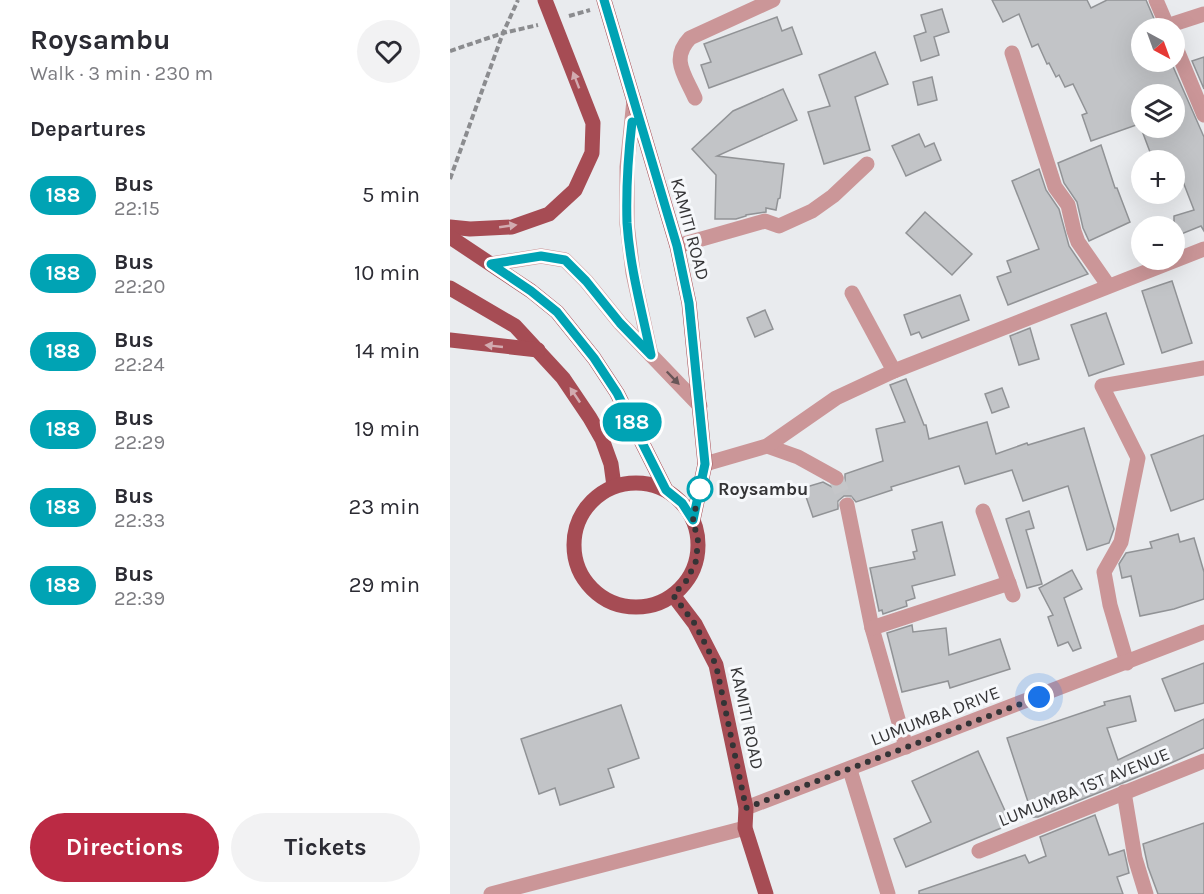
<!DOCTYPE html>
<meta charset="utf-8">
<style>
:root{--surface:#fff;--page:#f2f2f3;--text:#2b2b33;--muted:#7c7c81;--accent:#bb2a44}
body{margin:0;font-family:Karla,sans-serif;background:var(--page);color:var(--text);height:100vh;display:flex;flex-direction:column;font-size:22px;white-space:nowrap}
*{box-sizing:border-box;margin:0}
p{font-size:20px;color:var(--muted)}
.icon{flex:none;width:33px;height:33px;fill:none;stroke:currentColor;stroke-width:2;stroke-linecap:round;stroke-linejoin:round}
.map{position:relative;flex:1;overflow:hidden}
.sheet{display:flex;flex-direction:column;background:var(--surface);width:450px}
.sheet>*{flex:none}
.badge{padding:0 12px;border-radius:20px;font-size:21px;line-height:39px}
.needle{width:39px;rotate:139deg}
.controls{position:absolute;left:681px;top:18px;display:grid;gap:12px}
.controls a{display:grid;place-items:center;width:54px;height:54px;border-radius:50%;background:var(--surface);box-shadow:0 6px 24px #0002;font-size:30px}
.you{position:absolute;width:30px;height:30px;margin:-15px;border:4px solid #fff;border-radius:50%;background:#1a73e8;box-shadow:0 0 0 9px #1a73e833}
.map>.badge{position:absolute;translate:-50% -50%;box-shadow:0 0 0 3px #fff}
h2{padding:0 30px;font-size:22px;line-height:54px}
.round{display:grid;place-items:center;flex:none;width:63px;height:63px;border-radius:32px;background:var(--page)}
.overview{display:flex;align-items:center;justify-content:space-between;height:102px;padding:0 30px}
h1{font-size:28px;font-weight:700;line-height:45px}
.cta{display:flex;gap:12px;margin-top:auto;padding:12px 30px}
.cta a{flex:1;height:69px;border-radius:36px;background:var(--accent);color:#fff;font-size:24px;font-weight:700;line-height:69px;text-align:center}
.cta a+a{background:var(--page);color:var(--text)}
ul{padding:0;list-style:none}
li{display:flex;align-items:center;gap:18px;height:78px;padding:0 30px}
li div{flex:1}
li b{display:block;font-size:22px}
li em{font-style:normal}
li .badge{min-width:66px;font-weight:700;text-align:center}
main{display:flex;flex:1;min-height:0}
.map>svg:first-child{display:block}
.building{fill:#c2c4c7;stroke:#919396;stroke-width:1.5}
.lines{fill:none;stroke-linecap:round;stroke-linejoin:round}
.minor-tunnel{stroke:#c5c6c9;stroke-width:15;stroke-dasharray:15 8;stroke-linecap:butt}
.path{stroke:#8b8c8f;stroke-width:4;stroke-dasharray:6 3;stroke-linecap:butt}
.minor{stroke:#cb9698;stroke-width:15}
.major{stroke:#a64c54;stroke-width:15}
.oneway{fill:#d2abb0}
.oneway2{fill:#695658}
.line-casing{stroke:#fff;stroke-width:14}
.line{stroke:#00a3b4;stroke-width:9}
.walk{stroke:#343436;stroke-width:6;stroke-dasharray:0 10.8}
.stop-dot{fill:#fff;stroke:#00a3b4;stroke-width:3}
.labels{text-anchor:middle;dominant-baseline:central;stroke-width:6;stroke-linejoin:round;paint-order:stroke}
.street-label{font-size:18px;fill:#343436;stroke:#f6f8fb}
.stop-label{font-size:18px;font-weight:bold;fill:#343436;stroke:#f6f8fb;text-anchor:start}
</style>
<main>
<section class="sheet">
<div class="overview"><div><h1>Roysambu</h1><p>Walk · 3 min · 230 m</p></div><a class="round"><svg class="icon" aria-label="heart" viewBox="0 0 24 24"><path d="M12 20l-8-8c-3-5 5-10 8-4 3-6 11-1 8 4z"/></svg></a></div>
<h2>Departures</h2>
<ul>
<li><span class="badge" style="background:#00a3b4;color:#fff">188</span><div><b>Bus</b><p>22:15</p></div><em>5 min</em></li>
<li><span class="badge" style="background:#00a3b4;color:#fff">188</span><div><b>Bus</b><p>22:20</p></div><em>10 min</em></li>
<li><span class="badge" style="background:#00a3b4;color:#fff">188</span><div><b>Bus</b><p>22:24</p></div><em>14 min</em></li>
<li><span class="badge" style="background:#00a3b4;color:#fff">188</span><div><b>Bus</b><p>22:29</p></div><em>19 min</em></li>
<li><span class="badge" style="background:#00a3b4;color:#fff">188</span><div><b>Bus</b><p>22:33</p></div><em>23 min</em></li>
<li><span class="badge" style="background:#00a3b4;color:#fff">188</span><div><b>Bus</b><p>22:39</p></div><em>29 min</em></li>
</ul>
<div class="cta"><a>Directions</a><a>Tickets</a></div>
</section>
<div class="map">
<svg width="754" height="894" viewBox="0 0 754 894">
<rect width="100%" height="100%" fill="#e9ebee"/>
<g class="building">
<path d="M542 0H637L641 8 657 0H696L708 28H692V62H721L754 137V231L751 226 724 237V216L744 210 723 156 711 160H703L691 128H724V94H692V123L641 141 632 115 637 113 623 84 615 87 609 75 606 77 599 63 597 64 588 44 582 47 569 14 553 22Z"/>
<path d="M492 9 499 32 484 37 489 55 471 61 464 36 476 32 471 15Z"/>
<path d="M327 17 332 31 342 27 352 54 259 88 251 65 261 62 254 44Z"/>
<path d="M425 52 438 84 405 97 420 150 374 164 358 112 380 106 369 75Z"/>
<path d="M754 57V89L742 61Z"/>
<path d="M482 77 487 100 468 105 463 82Z"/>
<path d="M333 89 347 120 267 156 334 164 330 198 328 199 326 210 316 208V212L296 215V216L286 219H265L266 175 242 149 283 111Z"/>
<path d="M469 134 475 147 484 143 491 160 456 176 442 146Z"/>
<path d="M651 145 665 188H667L680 222 639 241 633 228 627 202 614 183 608 163Z"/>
<path d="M589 169 596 190 609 209 619 246 638 274 558 305 547 277 561 272 557 261 589 249 562 181Z"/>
<path d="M475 212 522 254 502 275 456 233Z"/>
<path d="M722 281 742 343 712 353 692 291Z"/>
<path d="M510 295 519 320 472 338 469 332 461 335 454 315Z"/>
<path d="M315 310 323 329 305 337 297 318Z"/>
<path d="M656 313 674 364 639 376 621 325Z"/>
<path d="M580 328 589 359 569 365 560 336Z"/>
<path d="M456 379 474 425H476L479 439 537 422 546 454 577 443 578 445 634 428 664 529 659 543 637 550 618 486 573 501 562 470 515 484 509 466 441 487 442 490 406 502 401 496H394L388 501V509L363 517 353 488 373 482 382 487H390L395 482V474L433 461 426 429 455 422 440 385Z"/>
<path d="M552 388 559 407 542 413 535 394Z"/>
<path d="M754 435V499L721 511 701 455Z"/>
<path d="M579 511 584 528 576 530 592 584 577 588 556 519Z"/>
<path d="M492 522 505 575 462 586 465 598 456 601 457 606 433 614 432 610 429 611 420 568 465 559 463 552 467 551 462 530Z"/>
<path d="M728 534 730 542 744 538 754 572V599L724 609 690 616 681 576 672 578 669 564 676 553 702 548 700 542Z"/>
<path d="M622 570 632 589 614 598 631 648 623 651 618 642 608 646 598 617 603 615 589 588Z"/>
<path d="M462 625 463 632 496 628 499 655 550 639 560 669 500 688 498 681 452 692 437 633Z"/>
<path d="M754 663V703L725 711 712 679Z"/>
<path d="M680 696 686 721 657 728 668 760 754 719V748L710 768 588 817H583L557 738 655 705 654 702Z"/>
<path d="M171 705 189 758 158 769 164 787 110 805 105 788 89 794 71 739Z"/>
<path d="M528 751 561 824 456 867 444 839 481 822 462 781Z"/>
<path d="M645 815 659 855 674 850 679 873 667 877 673 894H469V891L575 855 579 863 596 856 590 837Z"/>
<path d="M754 823V894H708L698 867 693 844Z"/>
</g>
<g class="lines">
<path class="minor-tunnel" d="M386 478 397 505"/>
<g class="path">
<path d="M119 16 140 10"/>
<path d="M0 51 53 33 88 25"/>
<path d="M0 179 53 33 68 0"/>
</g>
<g class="minor">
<path d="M706 0 718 28"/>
<path d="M717 26 754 14"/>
<path d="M724 43 754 115"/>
<path d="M562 53 605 187 618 205 624 231 628 242 658 285"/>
<path d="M245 98C235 75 220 59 240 38L323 0"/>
<path d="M184 100 177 167V224L183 273 201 355 250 406"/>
<path d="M227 246 315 221 329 226 362 211 383 196 417 164"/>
<path d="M41 264 91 256 115 260 136 281 170 323 201 355"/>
<path d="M402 293 444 371"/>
<path d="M317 446 348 457 386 478"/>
<path d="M255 464 317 446 386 398 444 371 754 249"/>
<path d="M397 505 422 628 456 747"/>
<path d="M533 511 563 595"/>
<path d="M422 628 559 583"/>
<path d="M677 663 660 605 654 572 671 542 688 458 652 386 754 368"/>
<path d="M400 770 438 894"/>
<path d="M674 792 685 858 696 894"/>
<path d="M296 808 754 632"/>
<path d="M529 851 754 761"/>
<path d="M41 894 295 828"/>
</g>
<g class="major">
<path d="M154 0 227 246 239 303 255 464 243 520"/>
<path d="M0 227 20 229 62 227 99 214 125 190 142 153 143 123 95 0"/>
<path d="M0 237 81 291 107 312 144 358 167 393 216 490"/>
<path d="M0 288 65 326 113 378 140 418 152 439 161 464 164 486"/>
<path d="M0 340 88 350"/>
<circle cx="186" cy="545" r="62"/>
<path d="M223 595 245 624 266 665 296 808 295 828 316 894"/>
</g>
</g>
<defs><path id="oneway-solid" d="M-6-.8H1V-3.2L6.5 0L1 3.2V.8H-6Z" transform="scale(1.5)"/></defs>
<g class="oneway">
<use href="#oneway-solid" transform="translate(126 80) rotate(-111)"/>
<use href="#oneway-solid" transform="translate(58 226) rotate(-8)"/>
<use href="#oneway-solid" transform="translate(44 346) rotate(-174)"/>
<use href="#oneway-solid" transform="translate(125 395) rotate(-124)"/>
</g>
<use class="oneway2" href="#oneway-solid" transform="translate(223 378) rotate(46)"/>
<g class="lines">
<g class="line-casing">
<path id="line" d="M154 0 227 246 239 303 255 464 243 520 232 503 216 490 167 393 144 358 107 312 81 291 41 264 91 256 115 260 136 281 170 323 201 355C192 311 180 268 177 223 176 190 178 156 182 122"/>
</g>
<use href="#line" class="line"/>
<path class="walk" d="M250 489 251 483 243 520 248 541 246 561 237 580 223 595 245 624 266 665 296 808 589 697"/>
</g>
<circle class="stop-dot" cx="250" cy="489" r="12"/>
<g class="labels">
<g class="street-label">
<text transform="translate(240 229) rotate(75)">KAMITI ROAD</text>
<text transform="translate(485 716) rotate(-21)">LUMUMBA DRIVE</text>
<text transform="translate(297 718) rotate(78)">KAMITI ROAD</text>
<text transform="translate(634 787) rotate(-22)">LUMUMBA 1ST AVENUE</text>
</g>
<g class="stop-label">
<text x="268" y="489">Roysambu</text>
</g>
</g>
</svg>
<div class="controls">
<a><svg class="needle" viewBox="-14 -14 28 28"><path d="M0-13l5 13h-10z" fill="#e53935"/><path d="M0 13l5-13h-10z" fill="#7c7c81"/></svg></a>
<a><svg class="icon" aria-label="layers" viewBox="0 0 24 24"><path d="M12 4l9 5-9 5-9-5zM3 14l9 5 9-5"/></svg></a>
<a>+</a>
<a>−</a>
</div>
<div class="you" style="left:589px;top:697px"></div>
<b class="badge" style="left:182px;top:422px;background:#00a3b4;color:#fff">188</b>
</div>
</main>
